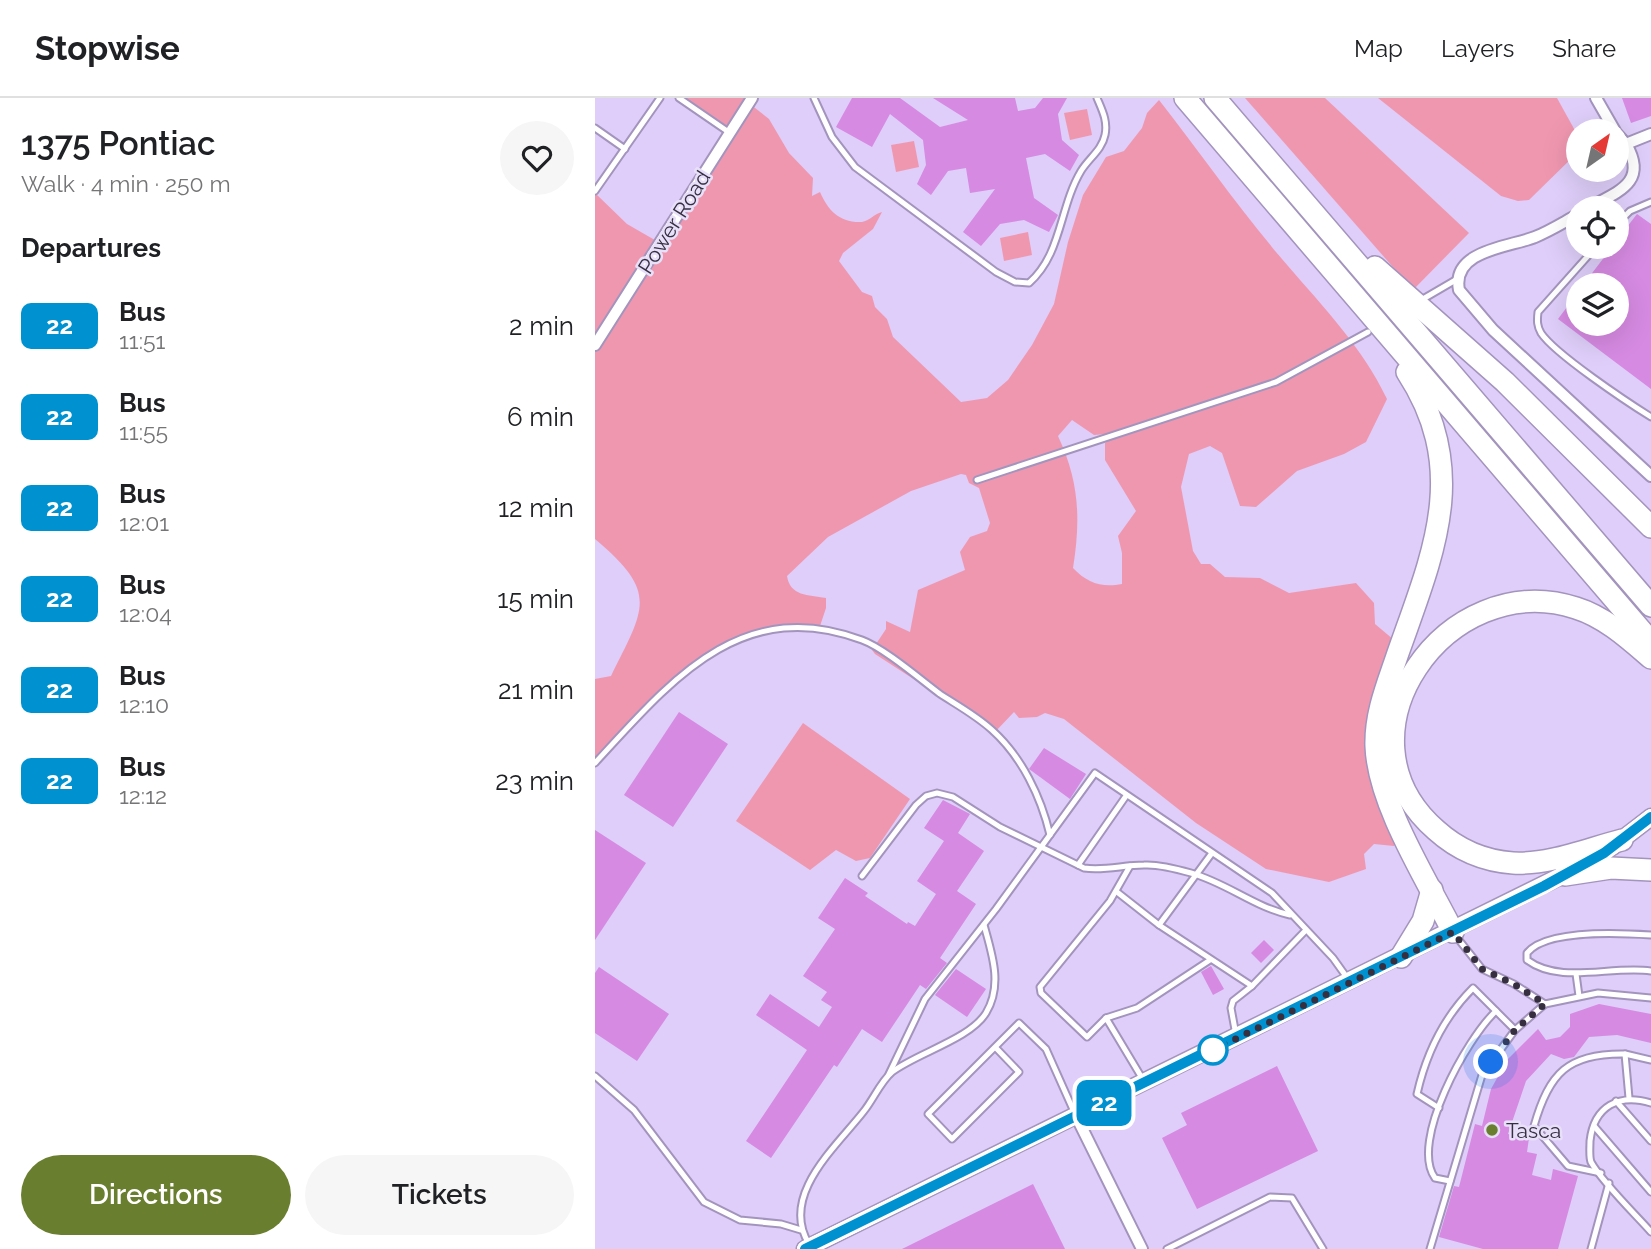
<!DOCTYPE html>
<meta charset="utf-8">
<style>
:root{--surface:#fff;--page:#f6f6f6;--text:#202124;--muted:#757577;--line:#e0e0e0;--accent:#6a7e2f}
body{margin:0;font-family:Raleway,sans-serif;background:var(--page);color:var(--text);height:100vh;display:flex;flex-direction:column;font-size:26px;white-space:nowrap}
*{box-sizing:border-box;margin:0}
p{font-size:23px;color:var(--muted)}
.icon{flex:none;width:38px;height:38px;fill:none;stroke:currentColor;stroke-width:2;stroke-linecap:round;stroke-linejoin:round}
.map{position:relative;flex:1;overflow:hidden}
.details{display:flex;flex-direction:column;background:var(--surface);width:595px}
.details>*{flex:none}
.badge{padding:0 14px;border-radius:10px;font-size:24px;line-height:46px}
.needle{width:46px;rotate:34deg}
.fabs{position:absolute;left:971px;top:21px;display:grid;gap:14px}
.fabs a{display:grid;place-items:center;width:63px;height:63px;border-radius:50%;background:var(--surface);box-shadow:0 7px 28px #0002;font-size:35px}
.you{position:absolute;width:35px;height:35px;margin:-18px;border:5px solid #fff;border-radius:50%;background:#1a73e8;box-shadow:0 0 0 10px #1a73e833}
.map>.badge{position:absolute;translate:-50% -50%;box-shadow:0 0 0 4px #fff}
h2{padding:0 21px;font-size:26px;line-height:63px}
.round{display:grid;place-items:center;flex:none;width:74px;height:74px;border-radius:37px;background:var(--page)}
.overview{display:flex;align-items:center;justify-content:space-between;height:119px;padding:0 21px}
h1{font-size:33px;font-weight:600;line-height:52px}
.cta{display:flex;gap:14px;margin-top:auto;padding:14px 21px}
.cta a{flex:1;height:80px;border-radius:42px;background:var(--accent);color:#fff;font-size:28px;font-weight:600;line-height:80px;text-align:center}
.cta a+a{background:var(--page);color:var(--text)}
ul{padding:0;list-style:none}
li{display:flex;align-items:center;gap:21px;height:91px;padding:0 21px}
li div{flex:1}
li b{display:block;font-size:26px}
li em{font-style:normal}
li .badge{min-width:77px;font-weight:700;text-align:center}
header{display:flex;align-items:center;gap:42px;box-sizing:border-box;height:98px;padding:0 35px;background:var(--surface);border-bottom:2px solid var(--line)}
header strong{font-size:33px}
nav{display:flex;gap:38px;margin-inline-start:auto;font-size:24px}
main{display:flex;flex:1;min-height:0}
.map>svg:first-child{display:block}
.green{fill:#f097b0;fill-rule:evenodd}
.building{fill:#d68ae2}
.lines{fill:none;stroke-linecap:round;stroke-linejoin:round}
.service-casing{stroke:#a394bd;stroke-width:9}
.minor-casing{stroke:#a394bd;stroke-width:14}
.secondary-casing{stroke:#a394bd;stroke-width:19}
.motorway-casing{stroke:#a394bd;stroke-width:24}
.service{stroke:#fff;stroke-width:5}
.minor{stroke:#fff;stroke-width:10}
.secondary{stroke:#fff;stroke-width:16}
.motorway{stroke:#fff;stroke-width:21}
.line-casing{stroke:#fff;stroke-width:16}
.line{stroke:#0092d0;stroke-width:10}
.walk{stroke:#362f40;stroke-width:7;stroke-dasharray:0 12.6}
.stop-dot{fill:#fff;stroke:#0092d0;stroke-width:3.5}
.poi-dot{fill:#6a7e2f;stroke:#e8dff9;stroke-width:2.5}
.labels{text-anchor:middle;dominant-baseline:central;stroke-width:5;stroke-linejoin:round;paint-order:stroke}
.street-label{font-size:21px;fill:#362f40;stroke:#e8dff9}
.poi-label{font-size:21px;fill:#362f40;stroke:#e8dff9;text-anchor:start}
</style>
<header>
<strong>Stopwise</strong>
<nav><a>Map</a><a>Layers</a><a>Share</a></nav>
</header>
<main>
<section class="details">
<div class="overview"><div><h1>1375 Pontiac</h1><p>Walk · 4 min · 250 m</p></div><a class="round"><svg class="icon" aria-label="heart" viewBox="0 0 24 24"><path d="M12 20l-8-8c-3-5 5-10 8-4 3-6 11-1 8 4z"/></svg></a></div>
<h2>Departures</h2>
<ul>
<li><span class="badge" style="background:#0092d0;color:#fff">22</span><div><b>Bus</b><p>11:51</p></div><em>2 min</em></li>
<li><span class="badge" style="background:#0092d0;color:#fff">22</span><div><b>Bus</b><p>11:55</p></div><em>6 min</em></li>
<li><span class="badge" style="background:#0092d0;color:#fff">22</span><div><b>Bus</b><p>12:01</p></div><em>12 min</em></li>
<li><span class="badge" style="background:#0092d0;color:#fff">22</span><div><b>Bus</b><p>12:04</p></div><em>15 min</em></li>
<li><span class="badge" style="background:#0092d0;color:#fff">22</span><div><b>Bus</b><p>12:10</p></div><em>21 min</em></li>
<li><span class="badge" style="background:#0092d0;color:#fff">22</span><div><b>Bus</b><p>12:12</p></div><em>23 min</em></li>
</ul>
<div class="cta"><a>Directions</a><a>Tickets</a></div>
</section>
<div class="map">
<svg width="1056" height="1151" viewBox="0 0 1056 1151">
<rect width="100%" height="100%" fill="#decef9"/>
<g class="green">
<path d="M87 0H158L155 6 174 21 194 55 218 80 217 98 225 94C233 112 244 125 267 124 274 123 279 116 287 114L278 131 248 155 244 163 267 194 277 198 280 209 292 221 298 239 366 304 392 300 413 282 437 247 459 206 473 144 488 97 511 59 529 53 547 30 552 15 564 2C607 57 647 115 693 168 730 211 767 249 792 301L771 344 749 356 702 373 661 409 645 408 627 355 615 348 594 356 586 389 598 453 606 466H615L630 479 665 480 694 495 761 485 779 505 780 526 805 547 790 591 806 736 799 748 779 746 769 756 771 771 734 784 671 771 601 725 469 621 450 615 442 619 424 620 419 614 400 634 280 556 277 552 291 531V523L315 534 323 492 370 472 365 454 375 439 392 433 395 425 384 390 374 385 371 377 366 376 316 393 233 439 192 478C195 498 213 497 231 500V510L224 531 170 535 103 562 0 667V581L16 578C50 509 64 495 0 441V95L32 126 65 145 135 36ZM477 322 499 337 525 335 510 345V362L541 413 523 438 527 455V486C507 490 492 485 478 470 486 420 484 383 463 338Z"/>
<path d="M650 0H730L874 135 818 192Z"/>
<path d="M783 0H962L983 38V54L934 102 923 103 906 98Z"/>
<path d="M492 11 497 37 475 42 469 15Z"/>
<path d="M319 43 324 69 301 74 296 47Z"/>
<path d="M433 134 437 157 409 163 405 140Z"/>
<path d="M208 625 315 701 275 760 261 763 241 752 215 772 141 723Z"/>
</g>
<g class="building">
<path d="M257 0H305L345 29 373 22 338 0H420L423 13 440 10 448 0H472L463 16 467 42 484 57 475 73 450 56 431 60 439 100 463 117 454 134 429 122 405 126 386 148 368 134 400 91 375 95 371 70 353 73 336 97 322 86 331 67 328 42 295 16 277 49 241 29Z"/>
<path d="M1027 0H1056V18L1036 25Z"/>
<path d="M1042 116 1056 126V291L963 221 984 193V226H1022V187H988L1017 149H1022V142Z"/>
<path d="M84 614 133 646 78 729 29 697Z"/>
<path d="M449 650 491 676 475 701 434 671Z"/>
<path d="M348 702 375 716 363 735 389 753 362 793 381 806 345 860 352 865 331 891 325 887 287 944 267 931 242 969 239 967 176 1060 151 1043 212 952 161 917 175 896 224 929 237 909 226 902 232 894 208 878 240 831 223 820 250 780 273 795 270 798 312 826 313 824 320 828 341 796 322 783 349 743 329 730Z"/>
<path d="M0 732 51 765 0 842Z"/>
<path d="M669 842 679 852 666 865 656 855Z"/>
<path d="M616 868 629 891 618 897 606 874Z"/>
<path d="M4 869 74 916 42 963 0 935V875Z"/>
<path d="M361 871 391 891 372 919 340 897Z"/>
<path d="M1004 906 1056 916V945L1022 937 994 939 979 959 969 961 956 956 931 983 913 1036 934 1040 932 1054 942 1056 937 1077 956 1082 958 1071 983 1078 963 1151H888L844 1139 859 1088 864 1089 880 1026 887 1028 896 991 912 962 943 931 951 942 965 939 975 929V916Z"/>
<path d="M682 968 723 1053 602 1111 567 1040 592 1027 586 1015Z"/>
<path d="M438 1086 470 1151H307Z"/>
</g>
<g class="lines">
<g class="service-casing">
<g id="service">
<path d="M84 0 135 35"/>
<path d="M219 0 237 39 260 69 401 174 420 184 434 185C467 156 464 110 486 73 494 60 507 52 510 37 513 23 507 12 502 0"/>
<path d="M0 30 30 51"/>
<path d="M0 93 65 0"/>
<path d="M1022 126 1035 113 1056 104"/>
<path d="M1001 149 943 214C942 223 942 228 946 235 960 256 1032 304 1056 319"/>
<path d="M828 201 864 180"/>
<path d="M382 382 681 284 773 234"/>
<path d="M0 665C74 585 145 496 267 542 289 550 325 581 345 596 362 607 382 618 397 632 427 659 446 699 455 737"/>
<path d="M483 767 531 698"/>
<path d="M535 768 515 803 445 889 446 895 492 939 511 920 547 980"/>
<path d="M267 778 321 707 331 698 342 695 358 699 405 729 489 770C510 773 528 767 549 767 564 766 582 771 596 775 632 785 659 809 695 817"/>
<path d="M522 794 564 827 657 888"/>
<path d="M564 827 617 755"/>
<path d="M860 837 887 871 919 886 950 906 1003 895 1056 900"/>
<path d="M1056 837C1027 835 951 831 932 855V862C966 887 1016 867 1056 873"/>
<path d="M981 876 984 898"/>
<path d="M511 920 542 910 615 862"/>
<path d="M641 937 636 910 638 903 657 888 711 832"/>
<path d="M401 950 424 974 357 1041 333 1016 424 925 451 951 480 1016"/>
<path d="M1030 956 1056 962"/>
<path d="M294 976 330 901 401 811 500 675 677 795 738 860 753 881"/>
<path d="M0 978 39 1012 109 1104 145 1122 186 1126 206 1132"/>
<path d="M1021 1003 1056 1043"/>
<path d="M1056 1005C1024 995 999 1008 995 1043 995 1049 994 1059 996 1064 1007 1084 1040 1116 1056 1134"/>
<path d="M844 1010 822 996C831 956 849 919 878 890L920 932"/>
<path d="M999 1028 1056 1094"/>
<path d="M1006 1075 973 1068 939 1028C954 975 973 955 1030 956L1034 1000"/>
<path d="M855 1083 840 1080C814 1044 872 940 901 913"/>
<path d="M214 1146C184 1097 242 1048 269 1013 278 1002 286 983 297 974 322 955 375 941 391 915 408 887 397 856 389 827"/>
<path d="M572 1151 675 1099 697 1100 728 1151"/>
<path d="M835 1151 887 977 920 932 950 906"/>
<path d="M996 1151 1014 1085"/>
</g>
</g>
<g class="minor-casing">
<g id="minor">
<path d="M1001 0 1020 33"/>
<path d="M1022 36 1031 46 1056 36"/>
<path d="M993 110C1022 94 1054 85 1031 46"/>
<path d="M984 116C969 124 955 133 940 139 915 149 856 152 864 192L898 232 1056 378"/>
<path d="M0 247 157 0"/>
<path d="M481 1018 547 1151"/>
</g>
</g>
<g class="secondary-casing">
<g id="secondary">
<path d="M1017 749 1056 719"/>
<path d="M210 1151 980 771"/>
</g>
</g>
<g class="motorway-casing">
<g id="motorway">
<path d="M590 0 1056 544"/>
<path d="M620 0 1056 508"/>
<path d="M780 169 910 284 1056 429"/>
<path d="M812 274C876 372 838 456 803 555 793 585 780 615 781 648 783 706 832 782 858 834"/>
<path d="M1027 742C992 751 954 767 918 765 889 763 862 751 841 732 732 637 852 468 981 510 1010 519 1034 541 1056 560"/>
<path d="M970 777 1016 770 1056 772"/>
<path d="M806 859 828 823 837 792"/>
</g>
</g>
<use href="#service" class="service"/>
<use href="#minor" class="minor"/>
<use href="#secondary" class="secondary"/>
<use href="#motorway" class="motorway"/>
</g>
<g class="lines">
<g class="line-casing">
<path id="line" d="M210 1151 949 788 1009 755 1056 719"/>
</g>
<use href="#line" class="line"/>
<path class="walk" d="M618 952 858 834 887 871 919 886 950 906 920 932 896 964"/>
</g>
<circle class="stop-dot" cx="618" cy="952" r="14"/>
<circle class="poi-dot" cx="897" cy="1032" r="7"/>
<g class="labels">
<g class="street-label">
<text transform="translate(79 124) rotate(-58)">Power Road</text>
</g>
<g class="poi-label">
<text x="911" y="1032">Tasca</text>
</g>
</g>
</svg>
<div class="fabs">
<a><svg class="needle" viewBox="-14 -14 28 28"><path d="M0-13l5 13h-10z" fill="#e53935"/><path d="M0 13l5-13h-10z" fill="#757577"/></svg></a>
<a><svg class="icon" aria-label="locate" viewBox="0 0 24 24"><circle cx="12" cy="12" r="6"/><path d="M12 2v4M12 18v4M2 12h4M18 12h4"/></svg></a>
<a><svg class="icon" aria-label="layers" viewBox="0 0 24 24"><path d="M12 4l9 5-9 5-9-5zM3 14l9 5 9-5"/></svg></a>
</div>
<div class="you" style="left:896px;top:964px"></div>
<b class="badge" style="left:509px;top:1005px;background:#0092d0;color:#fff">22</b>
</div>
</main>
